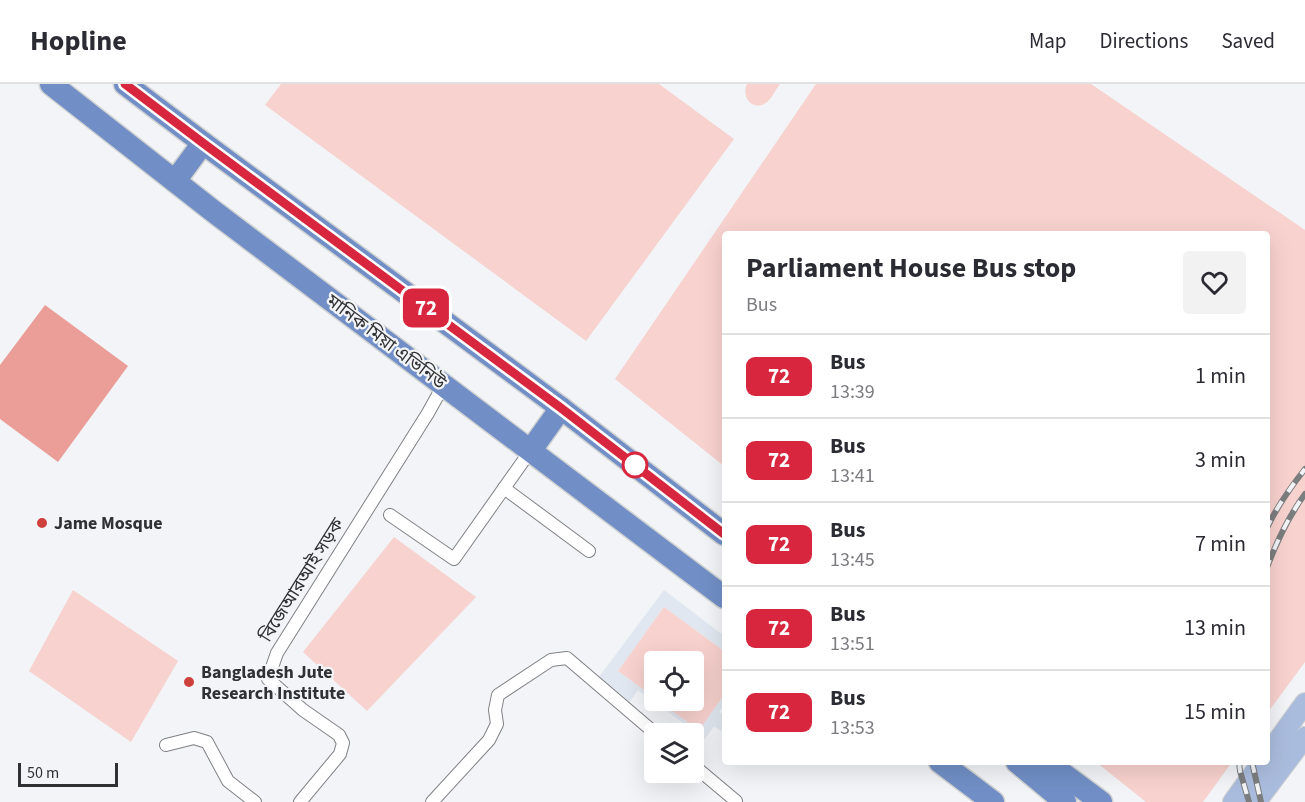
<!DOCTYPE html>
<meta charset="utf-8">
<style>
:root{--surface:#fff;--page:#f2f2f3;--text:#2b2b33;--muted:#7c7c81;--line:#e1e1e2}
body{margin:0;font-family:"Source Sans 3","Noto Sans Bengali",sans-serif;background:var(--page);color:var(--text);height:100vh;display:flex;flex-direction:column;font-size:22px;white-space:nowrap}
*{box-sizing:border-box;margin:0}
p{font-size:20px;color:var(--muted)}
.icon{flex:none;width:33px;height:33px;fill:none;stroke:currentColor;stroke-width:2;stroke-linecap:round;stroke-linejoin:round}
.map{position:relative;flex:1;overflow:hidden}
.sheet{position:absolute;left:722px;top:147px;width:548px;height:534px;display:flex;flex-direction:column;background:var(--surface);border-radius:6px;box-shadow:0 6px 24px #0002}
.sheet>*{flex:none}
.badge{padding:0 12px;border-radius:9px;font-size:21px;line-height:39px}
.fabs{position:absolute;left:644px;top:567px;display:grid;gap:12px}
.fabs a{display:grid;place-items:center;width:60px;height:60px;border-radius:6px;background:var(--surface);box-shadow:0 6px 24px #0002;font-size:30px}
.scale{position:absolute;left:18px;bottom:15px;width:100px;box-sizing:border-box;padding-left:6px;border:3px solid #303132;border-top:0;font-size:16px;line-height:21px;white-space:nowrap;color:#303132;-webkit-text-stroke:4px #f2f4f7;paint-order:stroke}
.map>.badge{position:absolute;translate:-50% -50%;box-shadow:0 0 0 3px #fff}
.round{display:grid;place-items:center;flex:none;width:63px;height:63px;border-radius:6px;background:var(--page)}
.head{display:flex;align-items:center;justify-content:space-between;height:102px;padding:0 24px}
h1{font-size:28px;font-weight:700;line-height:45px}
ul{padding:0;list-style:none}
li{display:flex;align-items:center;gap:18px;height:84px;padding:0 24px;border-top:2px solid var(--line)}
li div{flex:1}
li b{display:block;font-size:22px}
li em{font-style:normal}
li .badge{min-width:66px;font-weight:700;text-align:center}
header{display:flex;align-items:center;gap:36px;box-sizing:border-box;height:84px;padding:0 30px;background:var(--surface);border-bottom:2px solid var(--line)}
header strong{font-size:28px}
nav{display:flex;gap:33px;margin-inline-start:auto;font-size:21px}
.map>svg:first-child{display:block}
.built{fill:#e1e7f0}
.green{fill:#f8d2ce}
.water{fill:#eb9e97}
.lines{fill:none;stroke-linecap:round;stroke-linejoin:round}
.street-casing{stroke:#808184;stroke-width:14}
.primary-casing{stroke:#d1d2d2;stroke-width:22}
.highway-casing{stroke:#d1d2d2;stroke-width:25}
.street{stroke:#fff;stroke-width:12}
.primary{stroke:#aabcdd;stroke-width:20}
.highway{stroke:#718fc6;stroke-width:22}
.rail-casing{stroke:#7b7d7e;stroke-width:6}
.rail{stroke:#f2f4f7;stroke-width:4;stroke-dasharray:11;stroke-linecap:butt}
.line-casing{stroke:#fff;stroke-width:14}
.line{stroke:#d7263d;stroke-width:9}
.stop-dot{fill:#fff;stroke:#d7263d;stroke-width:3}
.poi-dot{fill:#ce403c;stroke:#f2f4f7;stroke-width:2}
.labels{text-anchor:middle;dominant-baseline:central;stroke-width:4.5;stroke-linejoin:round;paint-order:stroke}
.street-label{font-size:18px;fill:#303132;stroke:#f2f4f7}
.poi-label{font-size:18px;font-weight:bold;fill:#303132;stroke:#f2f4f7;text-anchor:start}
</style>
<header>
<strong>Hopline</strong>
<nav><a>Map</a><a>Directions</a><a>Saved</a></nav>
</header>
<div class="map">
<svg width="1305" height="718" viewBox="0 0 1305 718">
<rect width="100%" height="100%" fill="#f2f4f7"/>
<path class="built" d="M664 506 724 552V567L664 523 618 587 654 613V616L658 617 699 646 724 611V620L719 628 724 632V649L714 642 705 655 638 606 627 622 664 649H657L593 601Z"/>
<g class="green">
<path d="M281 0H659L734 55 586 257 265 21Z"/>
<path d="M747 0H780C775 6 771 17 764 20 752 26 741 13 747 0Z"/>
<path d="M816 0H1091L1305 146V578L1266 631V150H724V382L615 295Z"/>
<path d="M394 453 476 513 367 627 303 568Z"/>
<path d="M73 506 178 577 131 658 29 587Z"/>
<path d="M664 523 724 567V611L699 646 658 617 693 616V578H654V613L618 587Z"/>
<path d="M1096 678H1232L1203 718H1146Z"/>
</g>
<path class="water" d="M45 221 128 282 58 378 0 335V281Z"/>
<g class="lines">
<g class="street-casing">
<g id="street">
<path d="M504 404 589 467"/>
<path d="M390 431 454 475 531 366"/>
<path d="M166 661 194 654 207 658 228 697 255 718"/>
<path d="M693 681 736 717"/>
<path d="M300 718 340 670 343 659 339 651 303 626 268 595 277 569 428 329 443 302"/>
<path d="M432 718 489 656 497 640 495 626 498 611 551 576 567 574 656 650"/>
</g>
</g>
<g class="primary-casing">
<g id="primary">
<path d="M1266 673 1305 619"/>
<path d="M1233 718 1262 678"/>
<path d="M1256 718 1305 653"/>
</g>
</g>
<g class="highway-casing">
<g id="highway">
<path d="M51 0 213 127 724 513"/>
<path d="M125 0 203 59 561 324 724 450"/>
<path d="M175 97 203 59"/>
<path d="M531 366 561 324"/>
<path d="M940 678 993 718"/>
<path d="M1017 678 1065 718"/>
<path d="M1047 678 1101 718"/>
</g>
</g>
<use href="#street" class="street"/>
<use href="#primary" class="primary"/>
<use href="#highway" class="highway"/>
<g class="rail-casing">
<g id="rail">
<path d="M1266 446C1276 424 1290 404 1305 385"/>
<path d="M1266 486C1276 459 1288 433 1305 410"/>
<path d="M1239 678 1240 687 1249 718"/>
<path d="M1252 678 1261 718"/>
</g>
</g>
<use href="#rail" class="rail"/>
</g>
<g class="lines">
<g class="line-casing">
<path id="line" d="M125 0 203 59 561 324 724 450"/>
</g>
<use href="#line" class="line"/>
</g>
<circle class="stop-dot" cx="635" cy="381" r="12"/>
<g class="poi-dot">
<circle cx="42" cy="439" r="6"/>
<circle cx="189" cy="598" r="6"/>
</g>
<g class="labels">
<g class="street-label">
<text transform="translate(386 258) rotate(37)">মানিক মিয়া এভিনিউ</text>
<text transform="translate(302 496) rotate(-58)">বিজেআরআই সড়ক</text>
</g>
<g class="poi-label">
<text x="54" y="439">Jame Mosque</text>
<text x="201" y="588">Bangladesh Jute<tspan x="201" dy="21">Research Institute</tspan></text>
</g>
</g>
</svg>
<div class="fabs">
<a><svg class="icon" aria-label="locate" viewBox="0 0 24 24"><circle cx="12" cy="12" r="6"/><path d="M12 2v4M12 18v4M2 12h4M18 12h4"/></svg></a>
<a><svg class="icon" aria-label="layers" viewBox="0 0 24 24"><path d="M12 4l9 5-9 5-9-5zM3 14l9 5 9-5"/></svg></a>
</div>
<div class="scale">50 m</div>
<b class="badge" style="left:426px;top:224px;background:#d7263d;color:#fff">72</b>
<section class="sheet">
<div class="head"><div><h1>Parliament House Bus stop</h1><p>Bus</p></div><a class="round"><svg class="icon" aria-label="heart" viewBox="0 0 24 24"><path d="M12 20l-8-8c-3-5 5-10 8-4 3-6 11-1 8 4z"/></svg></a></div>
<ul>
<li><span class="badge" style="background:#d7263d;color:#fff">72</span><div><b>Bus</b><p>13:39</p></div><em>1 min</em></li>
<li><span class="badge" style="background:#d7263d;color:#fff">72</span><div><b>Bus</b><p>13:41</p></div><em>3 min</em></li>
<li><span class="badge" style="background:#d7263d;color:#fff">72</span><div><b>Bus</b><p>13:45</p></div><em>7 min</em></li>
<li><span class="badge" style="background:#d7263d;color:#fff">72</span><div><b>Bus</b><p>13:51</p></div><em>13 min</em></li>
<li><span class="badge" style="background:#d7263d;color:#fff">72</span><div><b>Bus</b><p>13:53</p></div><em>15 min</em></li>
</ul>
</section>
</div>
